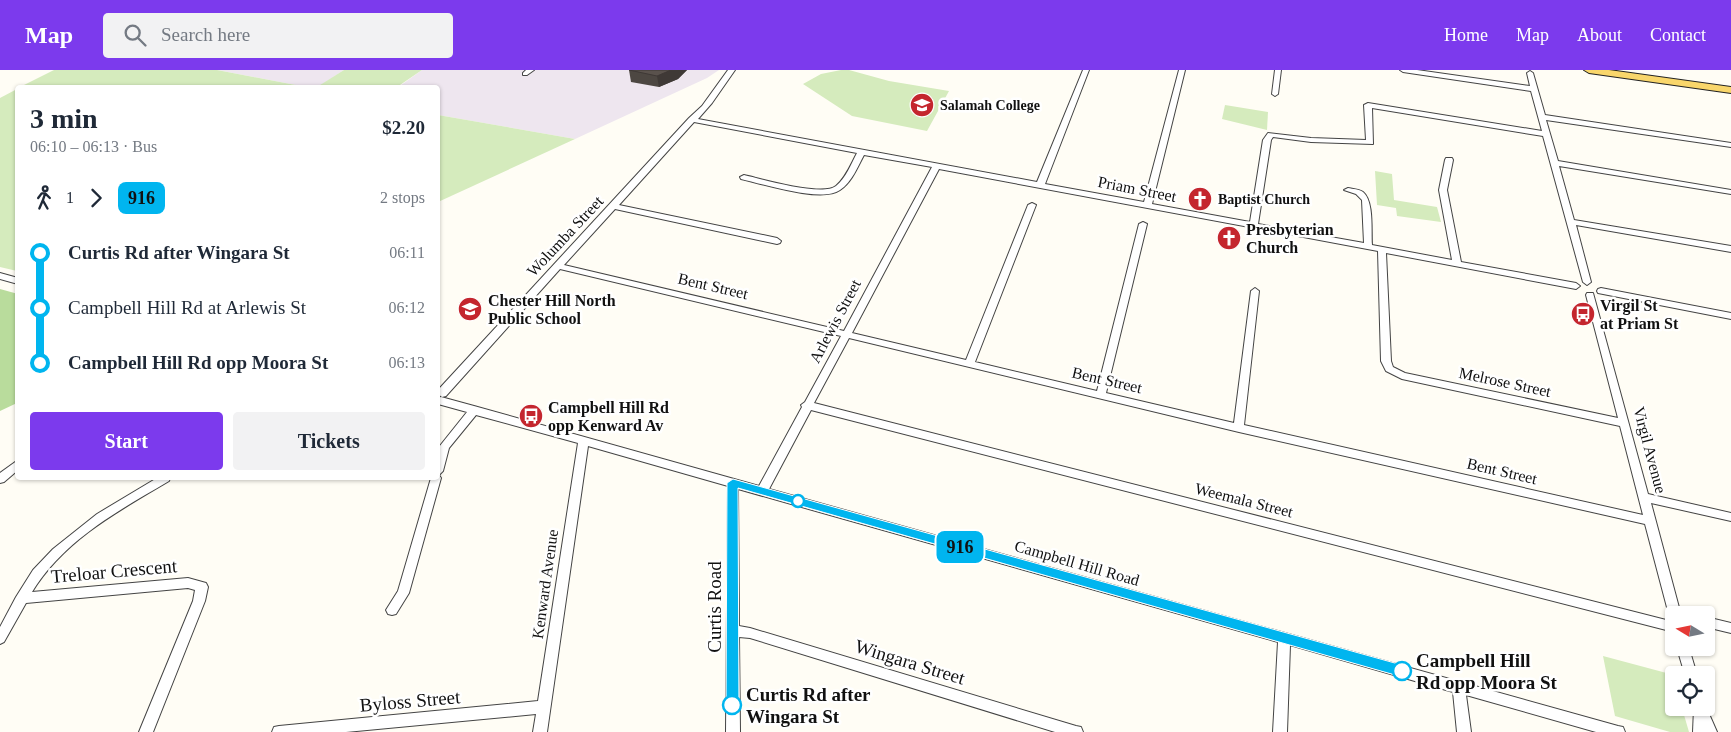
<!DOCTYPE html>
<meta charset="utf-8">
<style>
:root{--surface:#fff;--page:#f2f2f3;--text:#1f2937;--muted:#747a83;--accent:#7c3aed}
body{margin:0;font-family:Georgia,serif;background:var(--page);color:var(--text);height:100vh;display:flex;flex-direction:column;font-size:19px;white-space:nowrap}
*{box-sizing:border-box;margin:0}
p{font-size:16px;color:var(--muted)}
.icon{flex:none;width:28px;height:28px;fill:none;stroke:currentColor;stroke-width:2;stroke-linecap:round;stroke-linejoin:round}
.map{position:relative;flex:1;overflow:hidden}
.side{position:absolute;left:15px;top:15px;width:425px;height:395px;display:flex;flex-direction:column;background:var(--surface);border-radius:5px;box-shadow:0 1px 4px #0004}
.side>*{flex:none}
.badge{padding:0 10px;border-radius:8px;font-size:18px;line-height:32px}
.needle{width:32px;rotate:280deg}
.controls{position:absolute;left:1665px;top:536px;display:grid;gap:10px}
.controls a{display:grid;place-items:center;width:50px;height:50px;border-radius:5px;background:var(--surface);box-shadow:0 1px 4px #0004;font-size:25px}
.map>.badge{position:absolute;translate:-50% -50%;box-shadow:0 0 0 2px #fff}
.legs{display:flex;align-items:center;gap:8px;height:55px;padding:0 15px;font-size:16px}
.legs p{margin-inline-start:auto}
.overview{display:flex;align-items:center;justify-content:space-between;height:85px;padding:0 15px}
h1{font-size:28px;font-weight:700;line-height:38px}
.button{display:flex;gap:10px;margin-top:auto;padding:10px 15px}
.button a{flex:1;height:58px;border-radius:5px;background:var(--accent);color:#fff;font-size:20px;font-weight:700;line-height:58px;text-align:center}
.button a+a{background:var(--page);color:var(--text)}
ul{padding:0 15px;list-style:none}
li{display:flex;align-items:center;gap:18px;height:55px;font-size:19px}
li i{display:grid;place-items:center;width:8px;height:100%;margin:0 6px;background:currentColor}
li i::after{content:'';width:12px;height:12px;margin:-6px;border:4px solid;border-radius:50%;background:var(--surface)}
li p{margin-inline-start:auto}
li:first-child i{background:linear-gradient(#0000 50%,currentColor 0)}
li:last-child i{background:linear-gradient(currentColor 50%,#0000 0)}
header{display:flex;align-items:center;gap:30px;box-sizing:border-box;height:70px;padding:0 25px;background:var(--accent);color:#fff}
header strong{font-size:24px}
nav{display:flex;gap:28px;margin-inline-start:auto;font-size:18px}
.search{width:350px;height:45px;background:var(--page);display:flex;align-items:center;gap:12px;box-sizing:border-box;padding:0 18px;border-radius:5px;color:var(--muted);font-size:19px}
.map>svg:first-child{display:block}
.industrial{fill:#eee6ef}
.green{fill:#d5ebbd}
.forest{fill:#b9dc9c}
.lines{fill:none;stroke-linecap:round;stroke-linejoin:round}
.minor-casing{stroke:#444;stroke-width:2}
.major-casing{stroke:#222;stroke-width:2}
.minor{fill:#fff;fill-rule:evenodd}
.major{fill:#f9d66b;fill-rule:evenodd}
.wall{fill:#4d4742}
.shaded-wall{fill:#3f3936}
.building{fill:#5a524d;stroke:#3f3936}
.line-1{fill:#00b5ef;stroke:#fff}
.stop-1-dot{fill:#fff;stroke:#00b5ef;stroke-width:2.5}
.labels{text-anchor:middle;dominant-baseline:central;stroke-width:5;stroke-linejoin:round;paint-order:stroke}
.far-poi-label{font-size:14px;font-weight:bold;fill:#111;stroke:#fff;text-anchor:start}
.street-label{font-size:16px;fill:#111;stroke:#fff}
.poi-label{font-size:16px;font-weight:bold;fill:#111;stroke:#fff;text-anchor:start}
.near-street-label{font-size:19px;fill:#111;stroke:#fff}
.near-stop-label{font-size:19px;font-weight:bold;fill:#111;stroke:#fff;text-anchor:start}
</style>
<header>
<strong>Map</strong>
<div class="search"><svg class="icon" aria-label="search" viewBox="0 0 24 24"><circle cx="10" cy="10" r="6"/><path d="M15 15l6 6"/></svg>Search here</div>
<nav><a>Home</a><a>Map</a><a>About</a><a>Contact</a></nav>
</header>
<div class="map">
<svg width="1731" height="662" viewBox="0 0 1731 662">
<rect width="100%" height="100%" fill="#fffdf5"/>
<g class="industrial">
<path d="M217 0H344L317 18 306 17Z"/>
<path d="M422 0H719L707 8 575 69 438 45V18H397Z"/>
</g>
<g class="green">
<path d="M54 0H217L306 17H20Z"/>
<path d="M344 0H422L397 17H317Z"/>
<path d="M841 0H849L889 11 949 21 927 61 852 46 803 14 821 4Z"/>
<path d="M17 19V201L0 197V28Z"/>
<path d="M1225 35 1268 42 1267 60 1222 49Z"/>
<path d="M438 45 575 69 438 132Z"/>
<path d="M1375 101 1392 104 1394 130 1437 137 1441 152 1397 146 1396 138 1377 135Z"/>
<path d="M1603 586 1674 605V638H1682L1689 662H1670L1615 646Z"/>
</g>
<path class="forest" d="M0 219 18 224 17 333 0 341Z"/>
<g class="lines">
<g class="minor-casing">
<g id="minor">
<path d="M526 0H534L527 5H523V3Z"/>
<path d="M728 0H735L712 33 698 49 1037 112 1083 0H1089L1045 114 1144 132 1179 0H1185L1152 134 1250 152 1263 70 1268 63 1311 68 1366 70 1364 35 1368 33 1542 61 1531 21 1403 2 1400 0H1417L1530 16 1527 3 1530 1 1533 3 1545 45 1731 73V77L1546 50 1558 91 1731 120V124L1559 96 1574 150 1731 176V182L1576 155 1591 212 1587 215 1583 212 1543 66 1372 38 1373 74 1311 72 1273 67 1271 70 1258 154 1364 173 1362 130 1356 124 1344 120 1348 118C1353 119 1359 119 1363 122 1374 131 1371 160 1372 175L1452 190 1439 120 1445 90 1446 88H1452L1453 90 1447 120 1461 192 1576 213 1580 216 1576 219 1386 183 1391 291 1393 297 1405 303 1618 348 1586 225 1587 223H1593L1648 424 1731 443V451L1651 433 1681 545H1674V550L1671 549 1669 545 1645 454 1239 362 849 268 814 333 1674 552V562L811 340 769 419 1618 656 1623 657 1625 662H1596L1466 625 1471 662H1457L1453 622 1290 575 1287 662H1273L1278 572 738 419 739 556 750 558 1076 656 1081 657 1083 662H1055L750 568 739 567 740 662H726L728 416 588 376 547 662H533L536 644 346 662H272L274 657 279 656 538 631 578 373 476 345 449 378 443 401 439 405 441 408 409 523 396 544 392 545 388 544 386 540 398 521 431 408H438L439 377 467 342 438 334V328L441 327 474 336 759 416 802 337 801 335 805 332 841 266 560 199 446 326 442 327 438 324V320L689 48 702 36ZM694 52 857 83C851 94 846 108 836 116 822 127 762 109 744 105L740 107 741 109C763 114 822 133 840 120 852 112 858 96 864 85L932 97 844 261 564 195 615 139 777 174 780 173 781 171 777 168 619 135ZM939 99 1378 181 1381 291 1386 301 1402 309 1620 356 1643 445 1244 355 1259 221 1255 218 1251 221 1234 353 1106 323 1147 154 1143 152 1139 154 1097 321 975 292 1036 135 1032 133 1028 135 966 290 852 263Z"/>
<path d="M1275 0H1281L1278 24 1275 26 1272 24Z"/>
<path d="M0 203 18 208V214L0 209Z"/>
<path d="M1601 218 1731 243V249L1598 223 1597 221 1598 219Z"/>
<path d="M18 390V400L4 412 0 413V403Z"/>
<path d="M157 408H170L169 411C118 441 64 470 32 522L188 508 206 513 208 517 205 531 153 662H139L193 531 195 520 188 518 26 533 4 572 0 574V557L16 527 33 500 53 479 97 444Z"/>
<path d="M1706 547 1731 553V563L1706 557Z"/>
<path d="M1677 578H1689L1697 605H1685Z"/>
<path d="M1706 637 1717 662H1693L1694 638Z"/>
</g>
</g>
<g class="major-casing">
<path id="major" d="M1584 0H1609L1731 17V23L1589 3Z"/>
</g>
<use href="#minor" class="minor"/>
<use href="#major" class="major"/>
</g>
<path class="wall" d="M629 0H687L678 9 659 17 631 12Z"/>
<path class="shaded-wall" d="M671 0H687L678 9 659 17 657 6Z"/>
<path class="building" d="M629 0H671L657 6Z"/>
<path class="line-1" d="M733 409 1402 595 1408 601 1402 607 738 418 739 635 737 640 732 641 728 640 726 635 727 413Z"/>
<defs>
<g id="school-disc" transform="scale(1.25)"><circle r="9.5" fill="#c4262e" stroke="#fff"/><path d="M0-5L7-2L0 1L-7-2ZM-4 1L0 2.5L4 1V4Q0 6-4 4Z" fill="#fff"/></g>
<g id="church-disc" transform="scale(1.25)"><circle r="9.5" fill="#c4262e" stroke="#fff"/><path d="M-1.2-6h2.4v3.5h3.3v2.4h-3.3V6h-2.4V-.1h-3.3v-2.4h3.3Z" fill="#fff"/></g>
<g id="bus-disc" transform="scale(1.25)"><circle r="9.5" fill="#c4262e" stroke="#fff"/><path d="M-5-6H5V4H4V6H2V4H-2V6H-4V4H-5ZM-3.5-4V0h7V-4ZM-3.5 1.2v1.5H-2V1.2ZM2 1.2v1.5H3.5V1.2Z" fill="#fff"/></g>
</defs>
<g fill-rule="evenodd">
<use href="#school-disc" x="922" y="35"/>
<use href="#church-disc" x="1200" y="129"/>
<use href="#church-disc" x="1229" y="168"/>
<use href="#school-disc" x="470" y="239"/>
<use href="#bus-disc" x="1583" y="244"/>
<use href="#bus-disc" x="531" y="346"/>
</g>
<g class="stop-1-dot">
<circle cx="798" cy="431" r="6"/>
<circle cx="1402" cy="601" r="9"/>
<circle cx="732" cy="635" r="9"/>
</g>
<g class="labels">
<g class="far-poi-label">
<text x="940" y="35">Salamah College</text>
<text x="1218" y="129">Baptist Church</text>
</g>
<g class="street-label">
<text transform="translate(1137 119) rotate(11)">Priam Street</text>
<text transform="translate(565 166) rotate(-47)">Wolumba Street</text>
<text transform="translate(713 216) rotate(13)">Bent Street</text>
<text transform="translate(835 251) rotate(-62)">Arlewis Street</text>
<text transform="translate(1107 310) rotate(13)">Bent Street</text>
<text transform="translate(1505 312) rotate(12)">Melrose Street</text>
<text transform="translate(1650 380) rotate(75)">Virgil Avenue</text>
<text transform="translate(1502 401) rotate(13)">Bent Street</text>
<text transform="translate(1244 430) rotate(14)">Weemala Street</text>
<text transform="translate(1077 493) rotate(16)">Campbell Hill Road</text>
<text transform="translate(545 514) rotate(-82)">Kenward Avenue</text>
</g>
<g class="poi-label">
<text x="1246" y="159">Presbyterian<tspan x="1246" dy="18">Church</tspan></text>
<text x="488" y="230">Chester Hill North<tspan x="488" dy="18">Public School</tspan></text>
<text x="1600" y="235">Virgil St<tspan x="1600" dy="18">at Priam St</tspan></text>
<text x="548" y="337">Campbell Hill Rd<tspan x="548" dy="18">opp Kenward Av</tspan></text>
</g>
<g class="near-street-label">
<text transform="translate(114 501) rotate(-5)">Treloar Crescent</text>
<text transform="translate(714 537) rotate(-90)">Curtis Road</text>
<text transform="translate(910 592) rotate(17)">Wingara Street</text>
<text transform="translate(410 631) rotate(-5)">Byloss Street</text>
</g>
<g class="near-stop-label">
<text x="1416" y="590">Campbell Hill<tspan x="1416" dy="22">Rd opp Moora St</tspan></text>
<text x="746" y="624">Curtis Rd after<tspan x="746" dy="22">Wingara St</tspan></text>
</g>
</g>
</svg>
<div class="controls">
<a><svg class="needle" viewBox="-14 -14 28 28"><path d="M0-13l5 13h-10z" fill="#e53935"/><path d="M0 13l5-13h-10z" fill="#747a83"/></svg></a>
<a><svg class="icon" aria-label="locate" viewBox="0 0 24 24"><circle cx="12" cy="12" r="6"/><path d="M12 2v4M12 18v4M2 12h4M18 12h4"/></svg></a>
</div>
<b class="badge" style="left:960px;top:477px;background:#00b5ef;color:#111">916</b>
<section class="side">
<div class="overview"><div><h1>3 min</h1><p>06:10 – 06:13 · Bus</p></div><b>$2.20</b></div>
<div class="legs"><svg class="icon" aria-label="walk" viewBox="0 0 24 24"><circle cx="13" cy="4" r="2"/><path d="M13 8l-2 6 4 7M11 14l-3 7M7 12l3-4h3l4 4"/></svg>1<svg class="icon" aria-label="forward" viewBox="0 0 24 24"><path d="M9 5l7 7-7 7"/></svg><b class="badge" style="background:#00b5ef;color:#111">916</b><p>2 stops</p></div>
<ul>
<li><i style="color:#00b5ef"></i><b>Curtis Rd after Wingara St</b><p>06:11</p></li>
<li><i style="color:#00b5ef"></i><span>Campbell Hill Rd at Arlewis St</span><p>06:12</p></li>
<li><i style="color:#00b5ef"></i><b>Campbell Hill Rd opp Moora St</b><p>06:13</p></li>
</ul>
<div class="button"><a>Start</a><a>Tickets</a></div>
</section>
</div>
